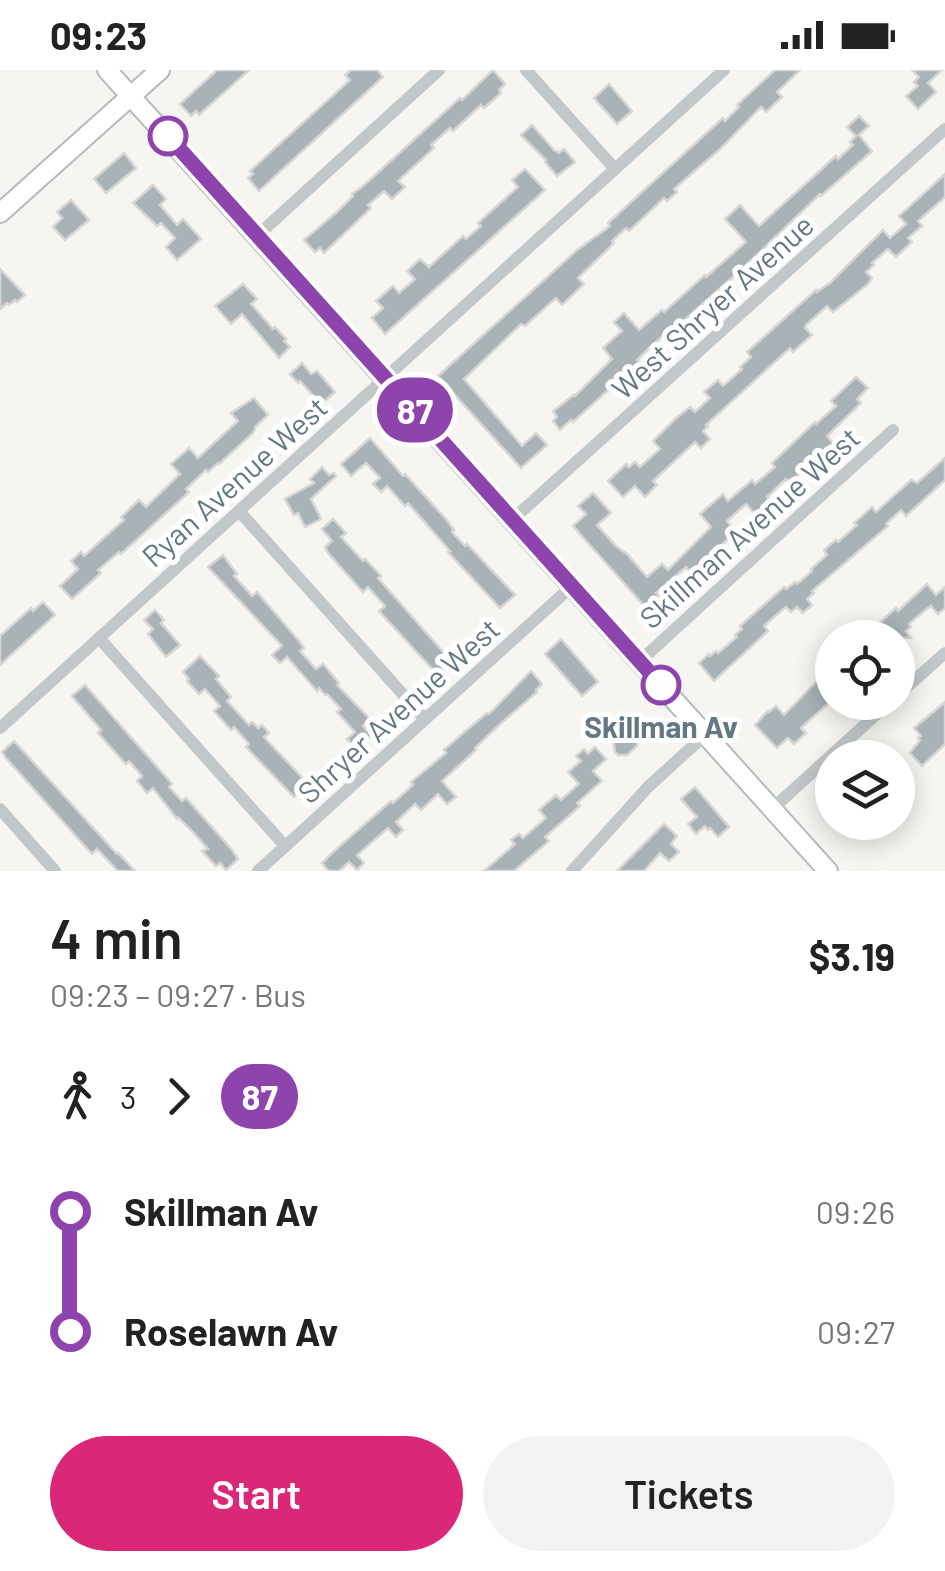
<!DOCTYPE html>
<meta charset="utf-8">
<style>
:root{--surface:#fff;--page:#f2f2f2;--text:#222;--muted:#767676;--accent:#db2777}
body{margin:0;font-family:Barlow,sans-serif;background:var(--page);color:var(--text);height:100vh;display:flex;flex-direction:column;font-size:38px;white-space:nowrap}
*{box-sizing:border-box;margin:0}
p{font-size:32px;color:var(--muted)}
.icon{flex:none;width:55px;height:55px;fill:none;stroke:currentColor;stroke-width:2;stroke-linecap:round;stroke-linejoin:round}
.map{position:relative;height:801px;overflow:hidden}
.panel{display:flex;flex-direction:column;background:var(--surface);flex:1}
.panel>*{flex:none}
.badge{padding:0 20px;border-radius:32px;font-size:35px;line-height:65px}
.tools{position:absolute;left:815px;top:550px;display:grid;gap:20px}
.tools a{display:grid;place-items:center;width:100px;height:100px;border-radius:50%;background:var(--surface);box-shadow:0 5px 25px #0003;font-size:50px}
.map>.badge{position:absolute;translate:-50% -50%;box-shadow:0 0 0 5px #fff}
.legs{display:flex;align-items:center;gap:15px;height:110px;padding:0 50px;font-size:32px}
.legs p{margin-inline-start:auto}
.head{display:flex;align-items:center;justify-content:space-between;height:170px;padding:0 50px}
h1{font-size:55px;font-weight:600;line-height:75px}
.primary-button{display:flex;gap:20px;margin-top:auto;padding:20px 50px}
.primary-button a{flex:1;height:115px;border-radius:60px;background:var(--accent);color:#fff;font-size:40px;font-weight:600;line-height:115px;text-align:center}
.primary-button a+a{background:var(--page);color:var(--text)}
ul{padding:0 50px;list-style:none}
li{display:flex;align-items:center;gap:35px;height:120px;font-size:38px}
li i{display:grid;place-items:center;width:15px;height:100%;margin:0 12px;background:currentColor}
li i::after{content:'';width:25px;height:25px;margin:-12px;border:8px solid;border-radius:50%;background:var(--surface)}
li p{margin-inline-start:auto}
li:first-child i{background:linear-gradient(#0000 50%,currentColor 0)}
li:last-child i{background:linear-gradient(currentColor 50%,#0000 0)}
.status{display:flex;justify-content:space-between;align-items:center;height:70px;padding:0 50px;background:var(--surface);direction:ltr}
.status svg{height:28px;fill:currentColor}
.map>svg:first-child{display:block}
.building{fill:#a9b3b7;stroke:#d7d6d4;stroke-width:2.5}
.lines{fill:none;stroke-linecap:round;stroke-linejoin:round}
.secondary-casing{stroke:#b4babe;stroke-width:22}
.street{stroke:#c2c7c9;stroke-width:12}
.secondary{stroke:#fff;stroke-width:18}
.line-1-casing{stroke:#fff;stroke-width:22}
.line-1{stroke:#8e44ad;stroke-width:15}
.stop-1-dot{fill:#fff;stroke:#8e44ad;stroke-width:5}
.labels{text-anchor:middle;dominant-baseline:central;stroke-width:10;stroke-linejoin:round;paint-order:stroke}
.street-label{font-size:30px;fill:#637884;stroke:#fff}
.stop-label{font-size:30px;font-weight:bold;fill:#637884;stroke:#fff}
</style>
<div class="status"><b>09:23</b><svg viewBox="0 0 49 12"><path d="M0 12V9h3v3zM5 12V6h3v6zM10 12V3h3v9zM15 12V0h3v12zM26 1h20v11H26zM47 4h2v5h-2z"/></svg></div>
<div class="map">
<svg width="945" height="801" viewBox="0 0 945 801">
<rect width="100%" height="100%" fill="#f6f5f1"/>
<g class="building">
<path d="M217 0H249L199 45 196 41 191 46 180 34Z"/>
<path d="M351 0H377L383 7 259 121 248 108 253 104 250 101 350 10 345 5Z"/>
<path d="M493 0 505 14 499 20 501 23 484 38 481 35 453 61 450 58 431 75 434 78 398 111 405 117 392 129 384 121 368 135 371 138 324 183 320 178 315 182 304 170 337 142 353 126 352 124 362 117 460 28 462 30Z"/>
<path d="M775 0H800L777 22 782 27 766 42 761 37 720 79 674 119 677 122 667 131 664 128 629 161 626 158 612 171 614 173 578 208 584 214 562 235 556 228 525 256 521 254 464 309 522 376 536 363 547 375 521 398 438 306 576 181 610 156 608 153 723 48 725 51 739 37 737 35Z"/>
<path d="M912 0H942L928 13 936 22 918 39 906 26 918 16 914 12 919 7Z"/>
<path d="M609 14 632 41 617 54 594 28Z"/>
<path d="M859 46 869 56 859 65 872 81 821 126 820 124 741 200 673 260 672 258 649 278 637 290 639 292 573 352 571 350 560 360 553 351 557 347 553 341 574 325 575 326 612 289 603 278 622 261 614 252 624 243 639 260 662 240 664 242 705 205 706 207 746 172 725 149 740 135 759 156 836 86 838 89 853 75 850 72 856 66 847 57Z"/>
<path d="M532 55 554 80 559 83 564 79 575 92 557 106 545 92 546 90 521 65Z"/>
<path d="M124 83 136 98 106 123 94 109Z"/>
<path d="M525 99 545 120 385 264 372 248 383 238 376 231 393 216 399 223 415 209 407 201 420 189 429 197 463 166 466 169 481 156 478 153 518 117 512 110Z"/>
<path d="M945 104V127L918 151 922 156 908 168 912 172 896 187 888 179 872 193 874 195 866 202 872 208 868 214 833 242 827 236 806 255 805 258 812 265 793 282 790 278 706 355 708 356 703 361 710 369 701 378 695 372 653 411 657 415 645 427 635 416 623 427 608 411 626 394 629 397 635 392 640 397 660 379 653 371 675 349 690 337 695 342 710 328 704 322 718 310 723 316 742 299 740 297 751 287 747 282 816 220 817 222 831 212 883 160 890 168 906 154 899 146Z"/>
<path d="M153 115 166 129 160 135 177 155 183 149 201 169 177 190 166 177 175 168 161 153 157 156 133 133Z"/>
<path d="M71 130 89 150 65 170 53 157 62 148 57 142Z"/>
<path d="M0 199 25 225 17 232 15 230 9 235 7 233 0 239Z"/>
<path d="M243 214 257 229 251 234 273 259 275 257 286 269 284 271 290 277 279 288 242 244 231 254 215 236Z"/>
<path d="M302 293 311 304 317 301 335 322 321 334 300 311 298 313 290 304Z"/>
<path d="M856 307 868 318 857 329 861 333 827 366 833 373 790 413 786 409 767 427 770 431 755 444 746 434 727 451 736 462 691 502 686 497 656 523 661 528 648 540 573 456 586 444 578 436 593 423 611 443 597 455 616 476 627 484 647 507 662 494 668 500 711 457 700 444 723 424 728 431 752 410 755 414 775 397 772 393 815 352 816 354 836 336 831 331Z"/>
<path d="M254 328 268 345 256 356 253 363 219 394 218 393 208 402 206 400 186 419 189 422 121 484 119 482 98 500 101 503 72 529 60 516 78 499 71 491 81 482 84 486 124 450 121 447 139 430 146 437 180 404 171 394 189 378 198 388 238 351 231 343Z"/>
<path d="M370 368 403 406 405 404 445 448 454 460 452 462 465 476 467 474 515 525 500 538 448 482 450 481 408 433 405 436 387 416 381 422 373 414 380 408 366 393 351 406 341 394Z"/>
<path d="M945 388V410L906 446 901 440 886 454 888 456 812 521 814 523 807 529 812 535 803 543 797 537 791 542 786 537 782 540 764 556 768 561 714 611 699 593 709 584 710 586 716 581 718 583 737 567 735 565 742 559 740 556 784 517 786 519 795 512 797 514 812 501 811 499 827 485 824 480 836 470 838 472 857 455 854 453 872 437 876 442 911 410 917 413Z"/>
<path d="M322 397 329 405 334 403 336 406 311 429 321 449 305 457 298 443 294 445 285 429 314 413 310 409Z"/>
<path d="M333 449 346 463 341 467 363 491 365 489 381 506 378 508 451 591 437 604 379 541 385 536 368 517 363 522 328 483 325 477 332 471 322 459Z"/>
<path d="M223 485 237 504 234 506 252 526 257 522 299 571 304 578 300 581 316 599 323 594 339 613 337 615 368 647 370 650 363 656 372 665 357 679 347 669 355 662 337 642 341 639 327 624 325 625 319 618 317 621 287 587 280 593 272 585 282 576 208 497Z"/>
<path d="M927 514 936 525 945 517V538L938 544 931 536 924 541 909 554 911 557 906 561 911 568H876L867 564 896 538 898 541Z"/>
<path d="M43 532 55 545 0 595V566L31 538 33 541Z"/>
<path d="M155 540 164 550 161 553 180 575 166 587 148 564 153 559 144 550Z"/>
<path d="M561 569 598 612 582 626 545 584Z"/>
<path d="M200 586 219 606 216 609 231 627 227 631 249 655 252 652 258 658 262 655 269 663 264 667 308 714 294 727 246 677 249 674 234 657 231 660 214 641 220 636 205 619 199 624 187 611 189 609 183 602Z"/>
<path d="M531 601 542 614 536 620 537 622 499 655 475 678 476 680 442 711 456 727 447 734 438 724 421 740 415 734 396 752 403 760 396 767 388 758 357 785 364 793 357 800 349 792 339 801H329L322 793 333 782 391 731 393 733 413 715 411 712 446 683 444 680 462 664 487 643 489 644Z"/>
<path d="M818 610 832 626V630L801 658 806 663 794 674 788 668 777 678 755 655 768 641 769 642 776 636 784 645Z"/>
<path d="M85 615 172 714 169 717 182 731 186 728 232 780 238 789 226 800 220 793 216 796 202 781 208 779 192 761 178 747 177 749 153 718 147 723 137 711 142 706 129 691 126 694 98 663 101 660 72 626Z"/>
<path d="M945 632V674L922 696 910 683 920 670 918 668 921 666 914 658Z"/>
<path d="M610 647 618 659 620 658 622 661 633 651 643 662 638 667 637 676 627 685H618L615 682Z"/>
<path d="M14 671 117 784 118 783 135 801H118L97 779 92 784 6 688 2 682Z"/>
<path d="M595 677 606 689 593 701 602 711 577 733 580 736 545 767 549 771 514 801H484L515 774 511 770 519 764 523 768 546 748 539 740 556 725 561 730 579 714 568 702 581 691 576 686 584 679 588 684Z"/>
<path d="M695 717 729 757 718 767 710 758 708 760 705 756 696 764 688 754 697 747 681 729Z"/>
<path d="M664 754 677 766 671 774 679 782 669 791 660 783 644 801H617Z"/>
</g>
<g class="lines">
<g class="secondary-casing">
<g id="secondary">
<path d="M107 0 828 801"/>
<path d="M0 143 160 0"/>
</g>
</g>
<g class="street">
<path d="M526 0 615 99"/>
<path d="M258 165 439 0"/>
<path d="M239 441 425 649"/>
<path d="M512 450 945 59"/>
<path d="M99 568 285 776"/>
<path d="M640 591 893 360"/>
<path d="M898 625 945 583"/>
<path d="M0 658 724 0"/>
<path d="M0 739 55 801"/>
<path d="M772 739 890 632"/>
<path d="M258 801 572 516"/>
<path d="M572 801 648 717 706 664"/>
</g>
<use href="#secondary" class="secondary"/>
</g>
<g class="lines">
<g class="line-1-casing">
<path id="line-1" d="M168 66 661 615"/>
</g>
<use href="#line-1" class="line-1"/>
</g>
<g class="stop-1-dot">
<circle cx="168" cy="66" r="18"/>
<circle cx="661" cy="615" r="18"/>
</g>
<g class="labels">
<g class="street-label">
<text transform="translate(712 236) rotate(-42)">West Shryer Avenue</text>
<text transform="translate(234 411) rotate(-42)">Ryan Avenue West</text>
<text transform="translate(749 457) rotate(-42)">Skillman Avenue West</text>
<text transform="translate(398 640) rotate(-42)">Shryer Avenue West</text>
</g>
<g class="stop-label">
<text x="661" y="656">Skillman Av</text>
</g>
</g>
</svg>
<div class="tools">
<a><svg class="icon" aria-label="locate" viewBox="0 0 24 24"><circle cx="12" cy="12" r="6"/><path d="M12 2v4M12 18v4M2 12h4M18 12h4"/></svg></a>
<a><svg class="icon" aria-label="layers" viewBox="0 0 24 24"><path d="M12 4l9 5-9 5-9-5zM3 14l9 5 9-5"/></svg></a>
</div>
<b class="badge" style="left:415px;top:340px;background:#8e44ad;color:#fff">87</b>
</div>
<section class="panel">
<div class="head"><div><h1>4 min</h1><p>09:23 – 09:27 · Bus</p></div><b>$3.19</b></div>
<div class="legs"><svg class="icon" aria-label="walk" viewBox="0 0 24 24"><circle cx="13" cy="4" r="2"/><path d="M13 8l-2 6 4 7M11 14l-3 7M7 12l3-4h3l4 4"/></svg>3<svg class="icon" aria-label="forward" viewBox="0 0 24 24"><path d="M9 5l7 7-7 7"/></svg><b class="badge" style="background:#8e44ad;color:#fff">87</b></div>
<ul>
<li><i style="color:#8e44ad"></i><b>Skillman Av</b><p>09:26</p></li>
<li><i style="color:#8e44ad"></i><b>Roselawn Av</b><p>09:27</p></li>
</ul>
<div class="primary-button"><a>Start</a><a>Tickets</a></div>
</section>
